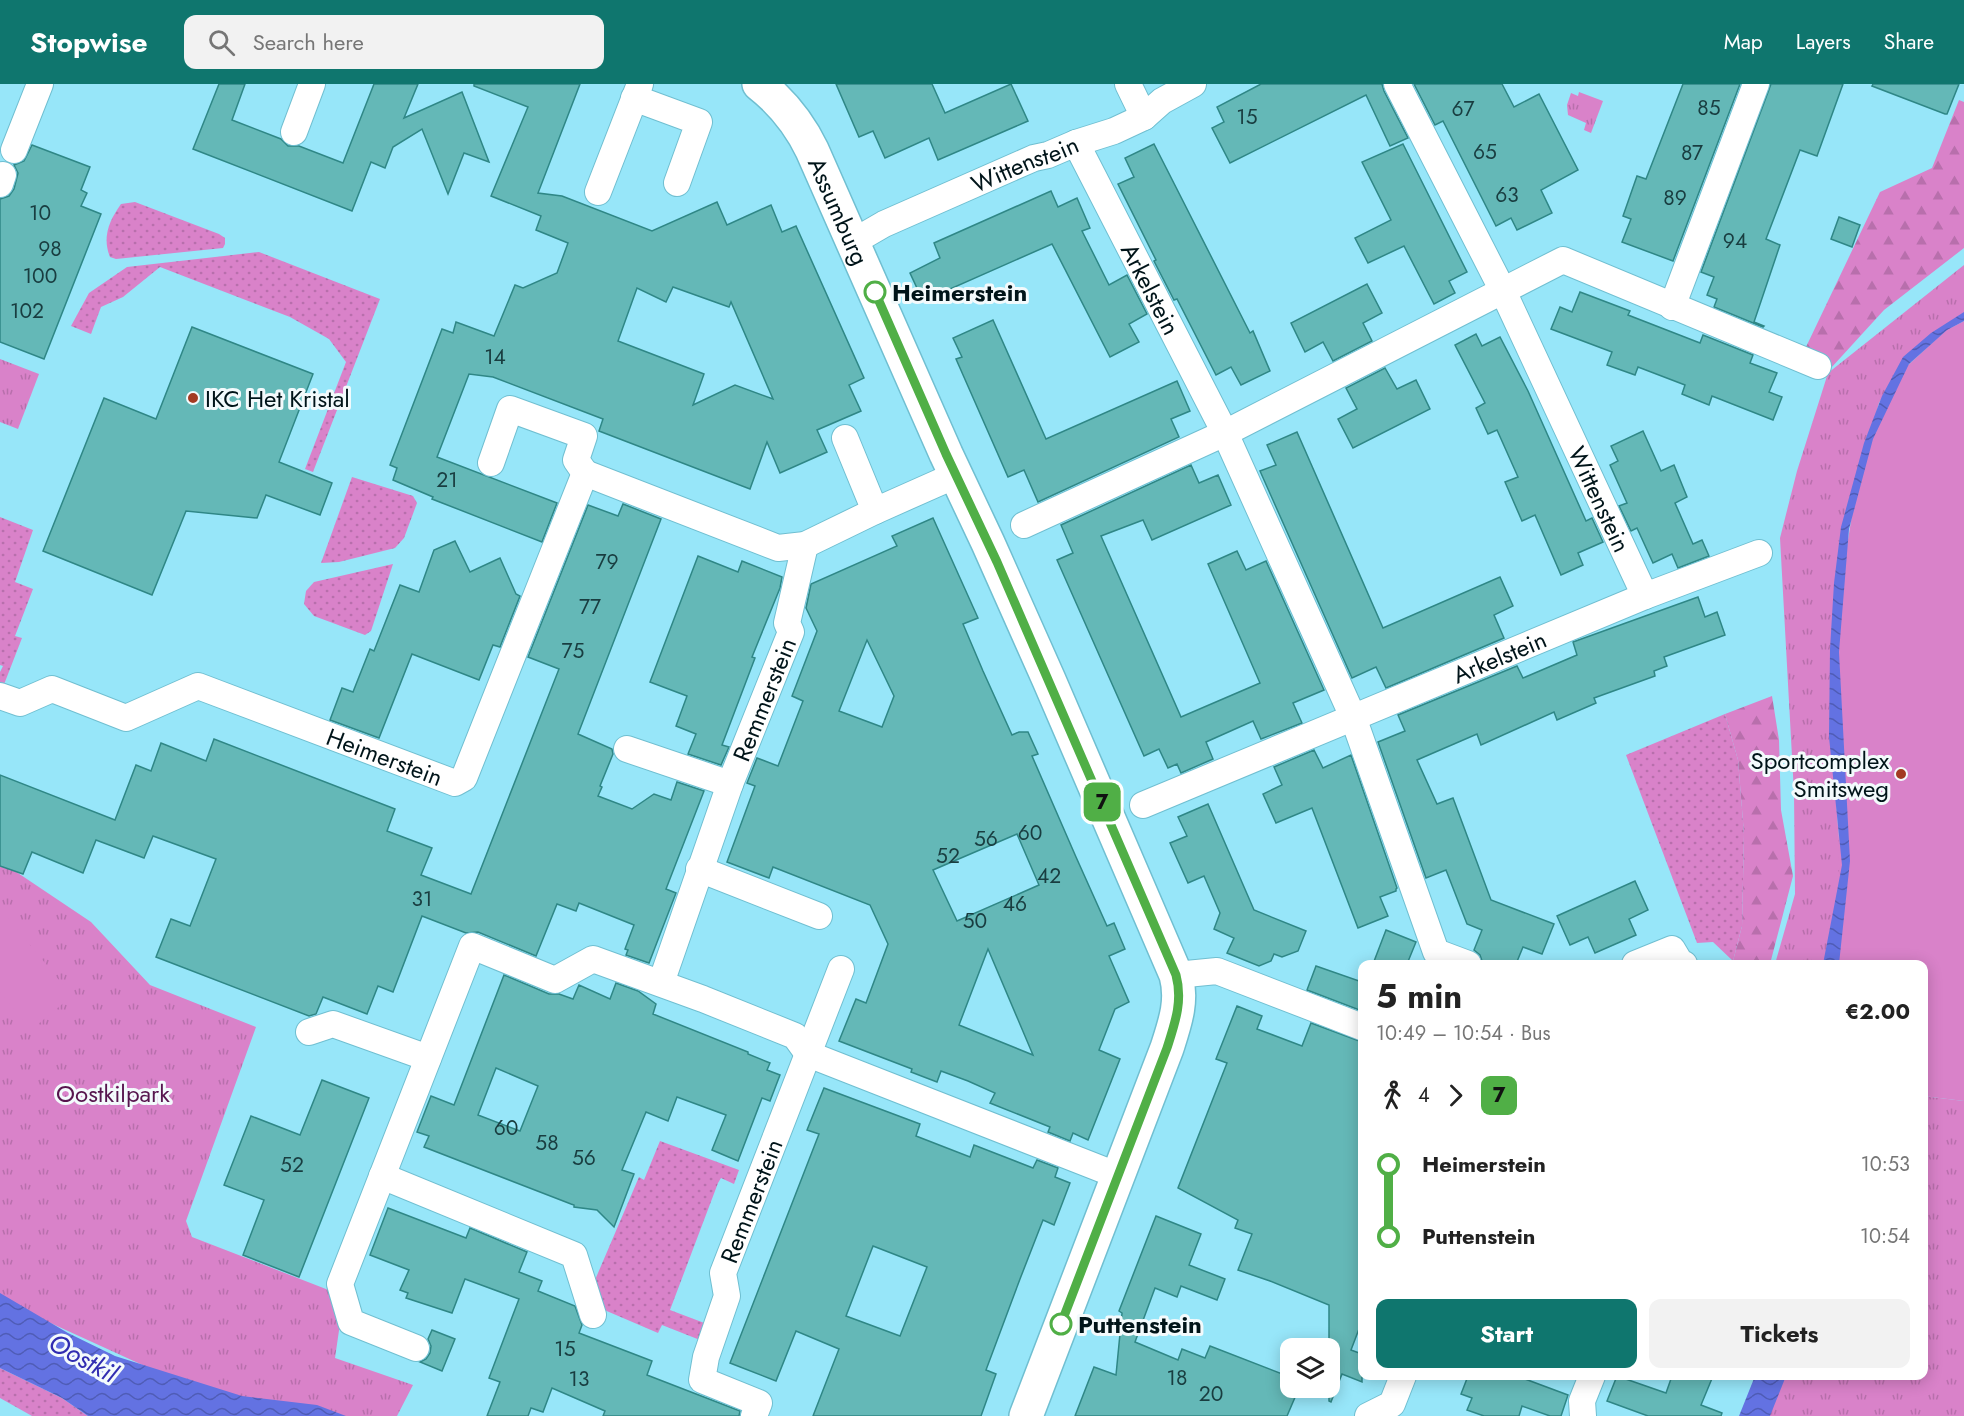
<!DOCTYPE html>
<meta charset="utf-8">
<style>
:root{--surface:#fff;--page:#f2f2f2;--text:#222;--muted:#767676;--accent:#0f766e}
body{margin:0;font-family:Jost,sans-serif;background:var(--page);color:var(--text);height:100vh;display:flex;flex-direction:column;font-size:22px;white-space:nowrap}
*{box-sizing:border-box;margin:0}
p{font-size:20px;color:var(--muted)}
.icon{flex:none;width:33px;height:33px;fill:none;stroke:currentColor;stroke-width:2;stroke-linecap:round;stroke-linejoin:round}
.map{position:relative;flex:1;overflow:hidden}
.panel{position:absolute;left:1358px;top:876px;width:570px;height:420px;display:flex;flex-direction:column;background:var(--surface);border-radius:12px;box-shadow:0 3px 15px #0003}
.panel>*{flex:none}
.badge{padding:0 12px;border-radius:9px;font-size:21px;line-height:39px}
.fabs{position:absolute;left:1280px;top:1254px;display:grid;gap:12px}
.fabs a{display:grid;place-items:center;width:60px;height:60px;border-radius:12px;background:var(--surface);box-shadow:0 3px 15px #0003;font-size:30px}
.map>.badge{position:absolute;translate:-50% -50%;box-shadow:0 0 0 3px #fff}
.legs{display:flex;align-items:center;gap:9px;height:66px;padding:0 18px;font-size:20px}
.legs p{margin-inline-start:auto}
.headline{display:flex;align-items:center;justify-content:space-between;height:102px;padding:0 18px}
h1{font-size:33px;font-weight:700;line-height:45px}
.button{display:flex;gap:12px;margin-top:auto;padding:12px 18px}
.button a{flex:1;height:69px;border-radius:12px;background:var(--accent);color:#fff;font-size:24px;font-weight:700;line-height:69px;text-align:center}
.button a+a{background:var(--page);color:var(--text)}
ul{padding:0 18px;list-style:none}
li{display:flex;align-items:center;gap:21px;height:72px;font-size:22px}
li i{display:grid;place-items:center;width:9px;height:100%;margin:0 8px;background:currentColor}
li i::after{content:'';width:15px;height:15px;margin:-8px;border:4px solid;border-radius:50%;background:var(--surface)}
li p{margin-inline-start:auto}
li:first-child i{background:linear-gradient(#0000 50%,currentColor 0)}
li:last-child i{background:linear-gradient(currentColor 50%,#0000 0)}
header{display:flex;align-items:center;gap:36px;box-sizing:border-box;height:84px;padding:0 30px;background:var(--accent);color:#fff}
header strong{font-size:28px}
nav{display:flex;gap:33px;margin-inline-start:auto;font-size:21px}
.search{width:420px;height:54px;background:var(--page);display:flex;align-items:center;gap:15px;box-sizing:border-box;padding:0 21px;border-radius:12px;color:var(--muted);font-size:22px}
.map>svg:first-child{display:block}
.grass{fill:url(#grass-dots)}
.forest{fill:url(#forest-firs)}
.park{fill:url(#park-tufts)}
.garden{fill:#d982c9}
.water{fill:url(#water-waves)}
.building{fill:#64b8b7;stroke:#2f8786;stroke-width:1.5;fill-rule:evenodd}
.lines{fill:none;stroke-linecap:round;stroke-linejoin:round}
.street-casing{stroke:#70bfd1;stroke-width:28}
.secondary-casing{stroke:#70bfd1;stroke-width:36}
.street{stroke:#fff;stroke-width:26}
.secondary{stroke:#fff;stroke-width:33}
.line-1-casing{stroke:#fff;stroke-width:14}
.line-1{stroke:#50af46;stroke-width:9}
.stop-1-dot{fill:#fff;stroke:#50af46;stroke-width:3}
.poi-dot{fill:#a33a22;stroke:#f3fafc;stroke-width:2}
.labels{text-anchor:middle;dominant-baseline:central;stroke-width:6;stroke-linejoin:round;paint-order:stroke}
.number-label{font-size:21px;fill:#193d40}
.street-label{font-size:24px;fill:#001419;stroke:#f3fafc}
.stop-label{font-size:24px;font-weight:bold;fill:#001419;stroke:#f3fafc;text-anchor:start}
.poi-label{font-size:24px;fill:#001419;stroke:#f3fafc;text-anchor:start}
.park-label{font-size:24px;fill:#57154e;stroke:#f3fafc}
.water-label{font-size:26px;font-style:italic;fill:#312db1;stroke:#f3fafc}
</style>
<header>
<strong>Stopwise</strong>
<div class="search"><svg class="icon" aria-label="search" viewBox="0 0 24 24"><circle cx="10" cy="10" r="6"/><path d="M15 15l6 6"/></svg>Search here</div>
<nav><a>Map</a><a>Layers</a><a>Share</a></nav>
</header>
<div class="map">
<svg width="1964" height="1332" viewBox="0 0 1964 1332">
<defs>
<pattern id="grass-dots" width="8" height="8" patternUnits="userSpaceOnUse" patternTransform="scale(1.5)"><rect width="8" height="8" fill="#d982c9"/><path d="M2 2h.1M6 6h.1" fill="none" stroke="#b86fac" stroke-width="1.8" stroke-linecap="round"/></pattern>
<pattern id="forest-firs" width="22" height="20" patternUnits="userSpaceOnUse" patternTransform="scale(1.5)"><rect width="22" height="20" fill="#d982c9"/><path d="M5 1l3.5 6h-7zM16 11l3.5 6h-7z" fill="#b86fac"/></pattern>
<pattern id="park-tufts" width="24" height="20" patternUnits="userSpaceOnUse" patternTransform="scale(1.5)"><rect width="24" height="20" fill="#d982c9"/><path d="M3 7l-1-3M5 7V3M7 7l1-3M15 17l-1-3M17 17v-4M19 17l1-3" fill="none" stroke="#b86fac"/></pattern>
<pattern id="water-waves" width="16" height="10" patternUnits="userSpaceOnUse" patternTransform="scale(1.5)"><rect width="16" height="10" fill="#6372e2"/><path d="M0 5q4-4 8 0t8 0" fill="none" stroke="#4f5cb6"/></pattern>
</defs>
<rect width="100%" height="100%" fill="#97e6f9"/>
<g class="grass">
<path d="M135 118 219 150 225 154V160L223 164 116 175 110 173C102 153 109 137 121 120Z"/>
<path d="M259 168 380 215 313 388 305 385 346 278 329 255 290 233 160 183 123 213 101 223 91 250 71 242 89 209 127 183Z"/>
<path d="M352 393 413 412 417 419 404 454 395 464 339 478 321 479Z"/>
<path d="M0 433 33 446 15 498 33 505 15 552 22 554 3 603 0 602V588L3 582 0 581Z"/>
<path d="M393 480 371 547 365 551 314 532 304 520 306 507 314 498Z"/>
<path d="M1725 630 1738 676 1744 750 1742 842 1733 877 1713 858 1697 859 1626 671Z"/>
<path d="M660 1057 739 1086 734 1100 721 1094 718 1099 670 1226 707 1240 700 1256 662 1241 658 1249 602 1225 592 1203 639 1093 644 1096Z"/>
<path d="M0 1284 62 1314 88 1332H32L0 1314Z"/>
</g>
<g class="forest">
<path d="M1959 16 1964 18V164L1884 226 1831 284 1809 271 1806 263 1880 108 1932 84Z"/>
<path d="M1772 612 1779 656 1781 726 1793 792 1770 880H1737L1733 877 1742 842 1744 750 1738 676 1725 630Z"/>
</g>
<g class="park">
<path d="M1579 8 1603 17 1591 49 1584 46 1586 39 1568 31 1567 21 1571 9 1578 12Z"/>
<path d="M1964 181V236L1910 269 1879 319 1844 441 1831 650 1841 782 1834 880H1775L1795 810 1794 709 1780 454 1797 387 1828 289Z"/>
<path d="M0 275 39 290 18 345 0 338Z"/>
<path d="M0 777 91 838 150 901 256 943 186 1137 192 1153 344 1212 335 1274 413 1301 397 1332H191L160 1289 0 1216Z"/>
<path d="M1923 1012 1964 1017V1332H1759L1771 1292H1923Z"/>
</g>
<g class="garden">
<path d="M1964 237V1017L1923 1012V880H1836L1840 842 1835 537 1856 406 1881 323 1905 284 1945 247Z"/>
<path d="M0 824 72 912 31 946 0 908Z"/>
</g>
<g class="water">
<path d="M1964 228V237L1947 246 1909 280 1873 355 1849 445 1839 568 1850 777 1839 880H1823L1842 781 1829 653 1830 565 1834 499 1841 443 1864 359 1882 312 1903 273 1931 249Z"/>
<path d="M0 1209 68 1249 115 1272 242 1312 317 1321 346 1332H88L62 1314 0 1284Z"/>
<path d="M1755 1292H1786L1770 1332H1739Z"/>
</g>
<g class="building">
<path d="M219 0H245L232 36 281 55 288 62H299L343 79 374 0H418L404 34 462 8 489 78 464 69 448 110 422 45 393 63 385 84 371 78 352 127 193 65Z"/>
<path d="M474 0H580L538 109 562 112 652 147 717 118 727 141 771 121 782 148 796 142 864 294 849 301 861 327 817 346 827 368 780 389 767 358 750 405 599 347 603 335 493 293 469 290 437 373 557 419 542 458 432 415 433 413 393 396 397 384 390 381 442 245 453 249 456 238 494 252 515 201 523 204 557 189 568 159 536 146 541 132 491 112 528 23 474 2ZM673 203 729 223 731 218 773 315 735 301 693 321 704 290 618 257 637 204 666 218Z"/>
<path d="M836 0H932L945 29 1011 0 1028 37 938 76 929 54 885 74 873 47 859 53Z"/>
<path d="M1261 0H1382L1384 7 1408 54 1390 62 1366 11 1230 79 1212 44 1224 38 1217 23Z"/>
<path d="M1414 0H1502L1514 23 1539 10 1578 86 1541 106 1552 129 1517 146 1511 134 1496 142 1443 37 1435 41Z"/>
<path d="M1683 0H1740L1673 177 1622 158 1631 135 1623 132 1637 92 1646 95Z"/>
<path d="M1771 0H1843L1817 72 1800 66 1766 155 1780 161 1754 238 1764 242 1763 243 1714 223 1717 215 1707 211 1714 193 1701 188Z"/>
<path d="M1873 0H1959L1947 30H1945L1872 2Z"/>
<path d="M1154 60 1250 249 1253 247 1270 287 1241 301 1231 283 1216 291 1177 215 1174 216 1154 177 1156 176 1118 100 1134 93 1125 74Z"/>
<path d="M1403 60 1467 188 1449 197 1455 209 1434 220 1404 162 1368 179 1355 154 1391 136 1362 78Z"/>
<path d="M32 61 90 83 81 106 87 109 81 122 101 130 44 275 0 258V115L9 112 14 105 18 89 14 81 24 77Z"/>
<path d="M1051 107 1058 123 1077 114 1090 144 1082 147 1109 201 1127 191 1147 230 1129 240 1139 258 1110 273 1052 160 923 217 910 189 940 174 934 159Z"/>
<path d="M1839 133 1860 141 1852 163 1831 155Z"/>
<path d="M1367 200 1382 229 1363 239 1372 257 1333 277 1323 258 1305 268 1291 239Z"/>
<path d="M1580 208 1630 227 1628 231 1700 259 1703 251 1753 271 1750 279 1777 289 1769 308 1782 313 1773 336 1712 312 1709 321 1682 310 1685 301 1638 283 1635 291 1607 281 1612 268 1551 245 1560 223 1572 228Z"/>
<path d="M993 236 1046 355 1177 297 1190 327 1171 335 1179 353 1038 418 1024 386 1008 393 956 275 962 273 953 254Z"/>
<path d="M192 243 313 290 279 378 332 399 320 431 266 411 257 434 186 427 152 511 43 467 104 314 156 335Z"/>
<path d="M1476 250 1482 262 1500 253 1528 307 1586 437 1592 434 1603 458 1578 469 1583 481 1561 491 1535 431 1522 437 1505 398 1518 393 1497 346 1488 350 1476 324 1485 319 1455 261Z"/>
<path d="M1385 284 1397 305 1416 296 1430 325 1353 364 1338 335 1357 325 1346 304Z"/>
<path d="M1643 347 1661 387 1674 381 1687 413 1675 419 1693 460 1702 456 1709 472 1678 484 1672 470 1653 479 1637 444 1631 447 1619 422 1627 419 1610 381 1618 377 1611 362Z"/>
<path d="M1297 348 1383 544 1500 493 1513 522 1494 531 1504 554 1386 604 1376 583 1352 594 1260 387 1276 381 1267 361Z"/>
<path d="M1191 381 1199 399 1218 391 1231 421 1152 456 1143 436 1101 452 1181 633 1260 599 1208 480 1237 467 1246 486 1266 477 1324 606 1293 619 1302 639 1261 655 1253 637 1206 658 1213 675 1181 689 1177 680 1168 684 1159 665 1144 672 1057 476 1073 469 1061 441Z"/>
<path d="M623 420 661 435 578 650 612 665 613 670 600 702 602 703 598 712 632 725 654 710 671 716 677 698 704 707 666 805 676 809 649 879 626 871 628 866 625 865 634 841 579 819 576 827 557 820 536 872 478 848 466 849 422 832 393 908 378 902 367 930 323 913 316 930 309 932 156 873 171 835 190 842 216 775 153 752 144 774 96 756 83 789 32 768 23 790 0 782V691L115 736 136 681 151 687 161 659 206 677 214 655 395 725 387 747 432 764 421 791 471 810 559 585 528 573 588 421 618 432Z"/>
<path d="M933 434 978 534 963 540 983 587 1012 651 1019 648H1028L1038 670 1032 672 1076 773 1107 842 1114 839 1125 865 1109 872 1129 918 1115 925 1099 966 1120 975 1088 1056 1073 1049 1070 1057 1048 1048 1050 1043 990 1019 995 1009 968 997 941 987 937 998 911 988 912 985 839 957 856 915 866 919 888 860 870 821 773 783 769 794 727 778 755 702 747 699 757 674 778 682 803 617 792 612 817 547 806 524 811 500 897 462 892 452ZM867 556 894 612 882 643 839 627ZM1017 750 1039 801 957 837 933 786ZM988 865 1033 971 959 941Z"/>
<path d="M455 457 470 488 500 474 516 510 520 512 500 563 493 561 479 596 412 570 379 654 330 636 342 604 353 608 370 565 374 567 400 501 419 508 434 466Z"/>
<path d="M698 472 738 488 742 477 782 493 780 504 752 573 755 574 722 661 729 663 721 681 688 670 696 650 676 642 687 612 650 598Z"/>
<path d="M1698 513 1705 533 1717 528 1725 551 1664 573 1667 582 1654 587 1655 592 1594 614 1596 619 1557 636 1554 628 1481 661 1477 650 1417 676 1437 720 1453 714 1491 816 1554 840 1542 870 1523 863 1516 880H1483L1480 871 1474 866 1482 846 1467 840 1446 786 1426 794 1378 658 1405 647 1398 631 1517 582 1523 594 1577 571 1573 558Z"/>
<path d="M1314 666 1323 684 1351 671 1397 804 1396 805V807L1380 813 1388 832 1358 844 1312 724 1276 739 1263 710 1282 701 1274 683Z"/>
<path d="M1208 720 1254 826 1306 847 1298 867 1282 873 1274 870 1271 877 1259 882 1227 869 1234 854 1214 845 1220 829 1204 792 1188 799 1170 759 1187 752 1178 733Z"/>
<path d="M1635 797 1648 826 1629 835 1636 851 1595 869 1588 853 1570 861 1557 832Z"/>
<path d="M1386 846 1416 858 1407 880H1373Z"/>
<path d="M1316 882 1362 898V927L1307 906Z"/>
<path d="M504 891 549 910H559L573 915 579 901 610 915 616 899 638 907 656 920 653 930 748 968V970L770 979 767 986 780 991 770 1017 762 1014 738 1077 712 1066 726 1031 677 1013 668 1037 646 1028 622 1086 634 1090 614 1143 597 1126 574 1123V1121L571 1120 424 1063 429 1052 417 1048 431 1012 454 1021ZM496 984 538 1002 520 1047 478 1031Z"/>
<path d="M1237 922 1262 932 1257 945 1302 962 1311 939 1362 958V1237L1351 1266 1362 1270V1298L1342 1290 1331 1318 1329 1317V1221L1270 1197 1238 1186 1252 1150 1235 1144 1238 1136 1178 1104 1227 979 1216 975Z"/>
<path d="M322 996 369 1014 299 1193 243 1171 264 1116 224 1101 251 1032 300 1051Z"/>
<path d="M824 1004 920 1040 916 1052 970 1073 974 1061 1033 1084 1037 1076 1058 1084 1055 1093 1070 1099 1054 1141 1043 1136 1020 1195 986 1286 996 1290 981 1332H813L839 1265 796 1247 776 1297 730 1279 819 1050 807 1046ZM873 1162 927 1183 900 1252 846 1232Z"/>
<path d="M388 1124 466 1154 470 1144 527 1168 519 1188 542 1197 538 1207 575 1222 582 1241 579 1249 652 1277 647 1291 740 1327 739 1332H603L605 1327 552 1304 543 1328 531 1324 528 1332H487L500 1298 489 1294 519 1215 465 1195 452 1229 406 1214 408 1209 400 1206 409 1186 370 1171Z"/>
<path d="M1156 1132 1201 1150 1189 1181 1225 1195 1217 1216 1181 1202 1177 1213 1155 1204 1135 1258 1178 1276 1182 1265 1205 1274 1210 1262 1290 1293V1304H1299L1287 1332H1075L1094 1283 1116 1291 1122 1229 1119 1227Z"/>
<path d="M432 1246 455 1255 442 1287 420 1278 426 1275 430 1269 431 1262 428 1255Z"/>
<path d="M1468 1292H1517L1568 1311 1561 1332H1550L1522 1322 1519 1332H1484L1467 1326 1472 1314 1461 1310Z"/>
<path d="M1617 1292 1666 1309 1672 1292H1713L1701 1321 1722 1329 1721 1332H1648L1607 1317Z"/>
</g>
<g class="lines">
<g class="street-casing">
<g id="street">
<path d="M1128 0 1144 33"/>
<path id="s1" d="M1397 0 1503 207 1645 512 1759 469"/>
<path d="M634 14 699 38 677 99"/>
<path d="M294 48 312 0"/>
<path id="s2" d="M1076 59 1225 349 1353 633 1436 868 1468 880"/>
<path d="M14 66 40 0"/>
<path d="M0 100 3 91"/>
<path d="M598 108 640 0"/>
<path id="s3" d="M853 158 884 140 1034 74 1048 71 1076 59 1114 47 1144 33 1162 17 1193 0"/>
<path d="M1672 223 1756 0"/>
<path d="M845 354 875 427"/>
<path d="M491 379 510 325 584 352 576 376 585 389"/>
<path d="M1024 441 1225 349 1563 176 1818 282"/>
<path id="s4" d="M0 612 20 619 52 605 126 634 198 602 455 699 464 694 585 389 778 464 805 461 875 427 956 391"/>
<path d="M627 665 730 700"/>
<path id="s5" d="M1143 721 1645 512"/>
<path d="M699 785 819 832"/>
<path d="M1635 880 1672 865 1681 880H1684"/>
<path d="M1176 891 1217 887 1362 943"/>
<path id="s6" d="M661 899 730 700 791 548 787 539 805 461"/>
<path d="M309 948 333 940 428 974"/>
<path d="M382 1092 574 1171 593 1231"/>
<path d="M416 1264 351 1238 340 1200 472 862 555 896 593 875 703 915 795 952 808 970 1119 1092"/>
<path id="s7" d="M754 1332 759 1319 702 1296 706 1273 727 1212 723 1189 841 885"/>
<path d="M1368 1332 1392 1320 1403 1292"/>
<path d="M1583 1332 1582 1317 1592 1292"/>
</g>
</g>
<g class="secondary-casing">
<g id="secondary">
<path id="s8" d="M759 0C782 18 799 39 812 66L946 370 988 459 1049 596 1176 891C1183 917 1175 939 1167 964L1026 1332"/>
</g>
</g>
<use href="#street" class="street"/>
<use href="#secondary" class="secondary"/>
</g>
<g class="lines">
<g class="line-1-casing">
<path id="line-1" d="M875 208 946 370 997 478 1176 891C1183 917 1175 939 1167 964L1061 1240"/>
</g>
<use href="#line-1" class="line-1"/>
</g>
<g class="stop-1-dot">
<circle cx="875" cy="208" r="10"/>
<circle cx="1061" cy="1240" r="10"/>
</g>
<g class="poi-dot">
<circle cx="193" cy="314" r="6"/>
<circle cx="1901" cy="690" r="6"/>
</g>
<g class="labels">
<g class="number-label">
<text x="1709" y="24">85</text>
<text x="1463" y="25">67</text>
<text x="1247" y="33">15</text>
<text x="1485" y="68">65</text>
<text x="1692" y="69">87</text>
<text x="1507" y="111">63</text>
<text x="1675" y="114">89</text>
<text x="40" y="129">10</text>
<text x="1735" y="157">94</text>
<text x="50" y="165">98</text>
<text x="40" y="192">100</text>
<text x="27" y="227">102</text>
<text x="495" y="273">14</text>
<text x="447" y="396">21</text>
<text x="607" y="478">79</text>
<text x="590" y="523">77</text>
<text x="573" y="567">75</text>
<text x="1030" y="749">60</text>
<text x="986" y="755">56</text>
<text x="948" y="772">52</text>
<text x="1049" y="792">42</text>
<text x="422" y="815">31</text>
<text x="1015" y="820">46</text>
<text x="975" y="837">50</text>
<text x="506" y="1044">60</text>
<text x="547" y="1059">58</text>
<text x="584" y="1074">56</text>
<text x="292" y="1081">52</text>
<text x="565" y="1265">15</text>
<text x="1177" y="1294">18</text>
<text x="579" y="1295">13</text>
<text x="1211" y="1310">20</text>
</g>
<g class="street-label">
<text stroke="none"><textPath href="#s3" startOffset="189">Wittenstein</textPath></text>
<text stroke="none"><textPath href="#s8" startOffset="152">Assumburg</textPath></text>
<text stroke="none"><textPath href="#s2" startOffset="164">Arkelstein</textPath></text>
<text stroke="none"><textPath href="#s1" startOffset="462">Wittenstein</textPath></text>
<text stroke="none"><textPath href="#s5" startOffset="386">Arkelstein</textPath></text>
<text stroke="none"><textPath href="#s6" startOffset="302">Remmerstein</textPath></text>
<text stroke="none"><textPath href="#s4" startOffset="414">Heimerstein</textPath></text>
<text stroke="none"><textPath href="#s7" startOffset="264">Remmerstein</textPath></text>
</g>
<g class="stop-label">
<text x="892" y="208">Heimerstein</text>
<text x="1078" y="1240">Puttenstein</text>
</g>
<g class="poi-label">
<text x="205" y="314">IKC Het Kristal</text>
<text x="1889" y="676" text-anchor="end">Sportcomplex<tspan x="1889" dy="28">Smitsweg</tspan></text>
</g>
<g class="park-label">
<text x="113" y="1009">Oostkilpark</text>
</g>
<g class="water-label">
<text transform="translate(83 1274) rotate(29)">Oostkil</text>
</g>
</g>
</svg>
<div class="fabs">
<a><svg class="icon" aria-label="layers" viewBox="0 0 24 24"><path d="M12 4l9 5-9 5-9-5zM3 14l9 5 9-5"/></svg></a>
</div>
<b class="badge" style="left:1102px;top:718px;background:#50af46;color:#111">7</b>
<section class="panel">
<div class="headline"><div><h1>5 min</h1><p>10:49 – 10:54 · Bus</p></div><b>€2.00</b></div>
<div class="legs"><svg class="icon" aria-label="walk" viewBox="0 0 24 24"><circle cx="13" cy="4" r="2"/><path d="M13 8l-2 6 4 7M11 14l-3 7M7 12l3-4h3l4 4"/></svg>4<svg class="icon" aria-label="forward" viewBox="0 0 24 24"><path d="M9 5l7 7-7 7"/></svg><b class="badge" style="background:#50af46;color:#111">7</b></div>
<ul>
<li><i style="color:#50af46"></i><b>Heimerstein</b><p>10:53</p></li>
<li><i style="color:#50af46"></i><b>Puttenstein</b><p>10:54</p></li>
</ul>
<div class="button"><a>Start</a><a>Tickets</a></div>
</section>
</div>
